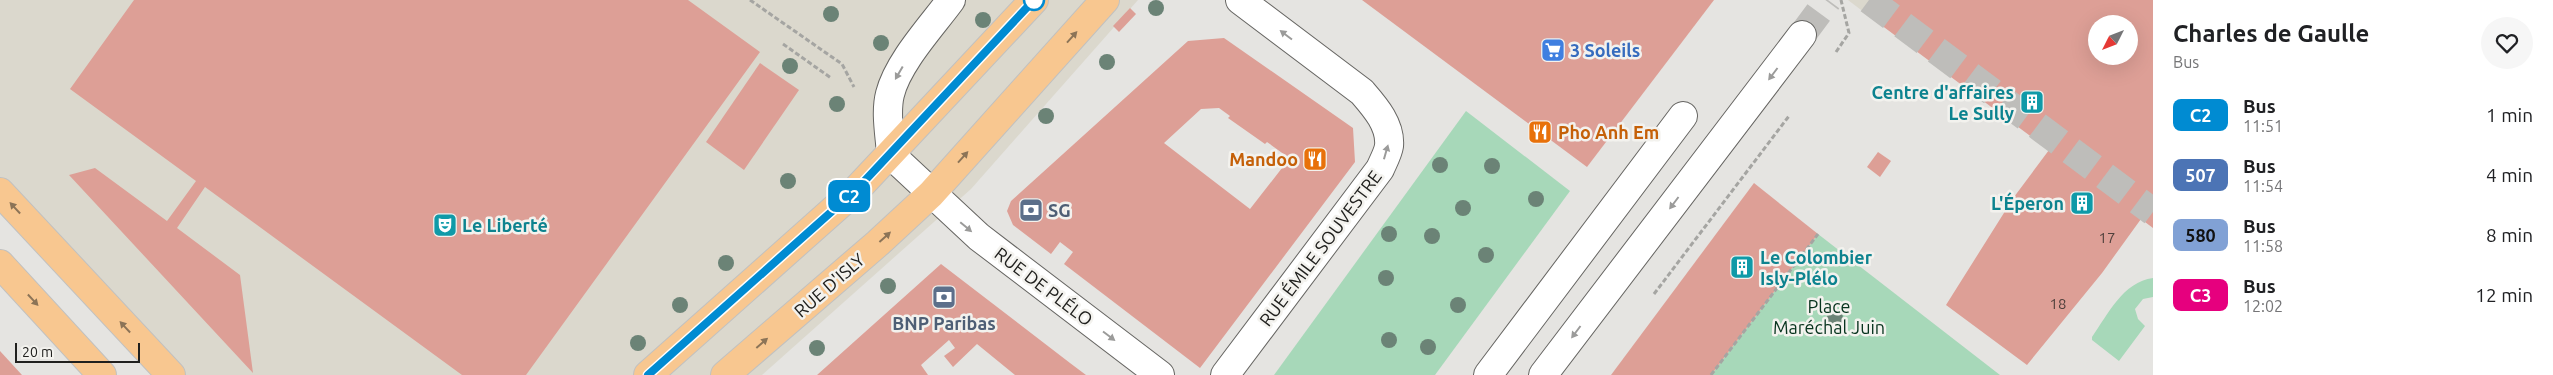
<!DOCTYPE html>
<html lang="fr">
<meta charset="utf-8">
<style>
:root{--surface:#fff;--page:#f6f6f6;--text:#202124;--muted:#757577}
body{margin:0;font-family:Ubuntu,sans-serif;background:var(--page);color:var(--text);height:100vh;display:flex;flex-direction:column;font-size:19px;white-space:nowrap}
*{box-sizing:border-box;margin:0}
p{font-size:16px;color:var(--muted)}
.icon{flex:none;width:28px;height:28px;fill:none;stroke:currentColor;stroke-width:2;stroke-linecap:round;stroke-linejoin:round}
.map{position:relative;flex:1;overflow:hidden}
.side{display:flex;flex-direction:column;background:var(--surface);width:400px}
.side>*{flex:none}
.badge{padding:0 10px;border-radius:8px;font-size:18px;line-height:32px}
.needle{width:32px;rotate:228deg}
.buttons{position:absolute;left:2088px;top:15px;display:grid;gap:10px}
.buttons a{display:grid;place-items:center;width:50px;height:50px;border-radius:50%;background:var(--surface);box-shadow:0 5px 20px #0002;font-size:25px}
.scale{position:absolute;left:15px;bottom:12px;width:125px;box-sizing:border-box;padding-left:5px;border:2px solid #20201e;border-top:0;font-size:14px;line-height:18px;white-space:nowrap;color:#20201e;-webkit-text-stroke:4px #f3f2ee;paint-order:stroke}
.map>.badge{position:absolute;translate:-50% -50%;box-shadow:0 0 0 2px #fff}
.round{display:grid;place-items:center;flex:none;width:52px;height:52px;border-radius:26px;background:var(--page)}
.headline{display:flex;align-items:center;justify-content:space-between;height:85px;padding:0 20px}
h1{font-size:24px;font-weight:700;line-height:38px}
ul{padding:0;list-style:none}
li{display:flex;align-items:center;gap:15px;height:60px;padding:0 20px}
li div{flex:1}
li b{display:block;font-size:19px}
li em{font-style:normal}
li .badge{min-width:55px;font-weight:700;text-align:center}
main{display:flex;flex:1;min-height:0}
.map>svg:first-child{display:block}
.built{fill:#dbd8cd}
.green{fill:#a7d8b9}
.building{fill:#dd9f96;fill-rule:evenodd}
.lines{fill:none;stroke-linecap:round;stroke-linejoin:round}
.minor-tunnel{stroke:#bebdba;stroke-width:28;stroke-dasharray:28 14;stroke-linecap:butt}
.minor-casing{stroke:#666562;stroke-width:30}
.major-casing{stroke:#c1c1c0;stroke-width:30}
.path{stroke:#a5a5a2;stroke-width:3;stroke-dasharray:5 2.5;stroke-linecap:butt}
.minor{stroke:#fff;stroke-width:28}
.major{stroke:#f8c790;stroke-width:28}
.tree{fill:#6b8376}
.oneway{fill:#9b9b9a}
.oneway2{fill:#8c7457}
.line-casing{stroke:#fff;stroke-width:11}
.line{stroke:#008bd2;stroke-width:8}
.stop-dot{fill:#fff;stroke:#008bd2;stroke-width:2.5}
.labels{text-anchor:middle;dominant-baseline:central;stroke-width:5;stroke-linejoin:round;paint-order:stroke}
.number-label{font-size:15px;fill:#4f403c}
.shop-label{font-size:18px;font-weight:bold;fill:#366cbe;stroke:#f3f2ee;text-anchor:start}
.culture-label{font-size:18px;font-weight:bold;fill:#0d838f;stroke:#f3f2ee;text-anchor:end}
.food-label{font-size:18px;font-weight:bold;fill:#c56008;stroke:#f3f2ee;text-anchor:start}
.service-label{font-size:18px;font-weight:bold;fill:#4e5e75;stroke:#f3f2ee;text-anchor:start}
.street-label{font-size:18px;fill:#20201e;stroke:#f3f2ee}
.park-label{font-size:18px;fill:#07341e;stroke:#f3f2ee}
</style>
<main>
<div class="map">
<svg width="2153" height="375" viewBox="0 0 2153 375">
<rect width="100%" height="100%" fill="#e5e4e1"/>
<g class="built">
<path d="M0 0H1138L971 189 762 375H156L0 210Z"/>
<path d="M1848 0H1881L1869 16Z"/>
</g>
<g class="green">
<path d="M1466 111 1570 191 1435 375H1274Z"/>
<path d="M1818 234 2000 375H1711Z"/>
<path d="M2153 278V297L2143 299 2135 309 2138 319 2145 326 2119 361 2092 340V337C2108 314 2123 282 2153 278Z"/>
</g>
<g class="building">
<path d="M134 0H688L760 52 526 375H462L205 187 177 228 240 275 253 373 69 175 95 168 167 221 196 181 70 89Z"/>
<path d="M1362 0H1714L1587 167Z"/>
<path d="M1881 0H2153V228L2141 219 2102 273 2027 365 1946 305 2014 197 2049 150 1869 16ZM2096 24H2129V56H2096Z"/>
<path d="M1130 8 1136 14 1119 32 1113 26Z"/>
<path d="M1224 38 1353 128 1355 162 1200 368 1064 264 1073 252 1060 242 1051 254 1013 225 1007 211 1011 201 1188 41ZM1219 108 1230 116 1228 118 1265 144 1267 142 1285 155 1282 168 1250 209 1164 143 1201 109Z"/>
<path d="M760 63 799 90 744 170 706 142Z"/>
<path d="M1878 152 1891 161 1880 177 1867 167Z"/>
<path d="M1754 183 1818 234 1711 375H1611Z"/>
<path d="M941 264 1070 363 1086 375H1015L977 344 953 367 944 356 955 348 949 340 921 365 928 375H817Z"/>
<path d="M0 351 22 375H0Z"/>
</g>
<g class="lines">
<g class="minor-tunnel">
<path d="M1869 0 2153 212"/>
<path d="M1802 35 1828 0"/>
</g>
<g class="minor-casing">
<g id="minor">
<path d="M951 0C932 26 898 62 890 94 885 113 890 136 891 155L979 237 1160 375"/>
<path d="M1225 375 1380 169C1383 162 1388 153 1389 146 1391 125 1375 107 1362 92L1240 0"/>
<path d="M1488 375 1683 116"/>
<path d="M1543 375 1802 35"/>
</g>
</g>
<g class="major-casing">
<g id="major">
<path d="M0 192 171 375"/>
<path d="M0 264 102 375"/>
<path d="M648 375 857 189 1034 0"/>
<path d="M725 375 878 243 931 194 1105 0"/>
</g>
</g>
<g class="path">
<path d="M750 0 842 64 854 87"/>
<path d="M783 44 831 78"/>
<path d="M1836 52 1849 33 1841 0"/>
<path d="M1654 294 1789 116"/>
<path d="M1711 375 1818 234"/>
</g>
<use href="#minor" class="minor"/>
<use href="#major" class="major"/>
</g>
<g class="tree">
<circle cx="1156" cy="8" r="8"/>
<circle cx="831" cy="14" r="8"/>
<circle cx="983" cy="20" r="8"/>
<circle cx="881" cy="43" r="8"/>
<circle cx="1107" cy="62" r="8"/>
<circle cx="790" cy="66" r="8"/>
<circle cx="837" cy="104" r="8"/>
<circle cx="1046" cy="116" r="8"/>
<circle cx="1440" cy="165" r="8"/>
<circle cx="1492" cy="166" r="8"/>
<circle cx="788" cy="181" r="8"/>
<circle cx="1536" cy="199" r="8"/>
<circle cx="1463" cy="208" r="8"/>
<circle cx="1389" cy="234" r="8"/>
<circle cx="1432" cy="236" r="8"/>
<circle cx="1486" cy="255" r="8"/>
<circle cx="726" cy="263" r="8"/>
<circle cx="1386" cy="278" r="8"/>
<circle cx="888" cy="286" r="8"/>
<circle cx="680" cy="305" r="8"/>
<circle cx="1458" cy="305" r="8"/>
<circle cx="1835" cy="318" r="8"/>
<circle cx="1389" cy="340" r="8"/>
<circle cx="638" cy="343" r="8"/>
<circle cx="1428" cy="347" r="8"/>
<circle cx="817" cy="348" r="8"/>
</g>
<defs><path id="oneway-solid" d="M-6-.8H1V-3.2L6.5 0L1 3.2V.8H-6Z" transform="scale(1.25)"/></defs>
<g class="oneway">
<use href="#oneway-solid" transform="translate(1286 35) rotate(-143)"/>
<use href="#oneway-solid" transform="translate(899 73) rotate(120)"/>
<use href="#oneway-solid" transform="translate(1773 74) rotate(127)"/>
<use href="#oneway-solid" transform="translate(1386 152) rotate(-74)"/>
<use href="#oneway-solid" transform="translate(1674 203) rotate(127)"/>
<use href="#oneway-solid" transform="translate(966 227) rotate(40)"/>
<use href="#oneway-solid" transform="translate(1576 332) rotate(127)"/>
<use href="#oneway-solid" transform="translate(1109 336) rotate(37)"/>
</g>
<g class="oneway2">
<use href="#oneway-solid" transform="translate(1072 37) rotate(-48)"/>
<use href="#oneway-solid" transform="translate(963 157) rotate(-48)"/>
<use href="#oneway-solid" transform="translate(15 208) rotate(-133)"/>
<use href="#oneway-solid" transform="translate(885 237) rotate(-42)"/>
<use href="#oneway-solid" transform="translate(33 300) rotate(47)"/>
<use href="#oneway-solid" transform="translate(125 327) rotate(-133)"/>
<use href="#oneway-solid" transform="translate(762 343) rotate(-41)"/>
</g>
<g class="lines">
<g class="line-casing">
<path id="line" d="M648 375 857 189 1034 0"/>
</g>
<use href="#line" class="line"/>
</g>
<defs>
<g id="supermarket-square" transform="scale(1.25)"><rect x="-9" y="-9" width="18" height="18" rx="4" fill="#3f7fe0" stroke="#f3f2ee"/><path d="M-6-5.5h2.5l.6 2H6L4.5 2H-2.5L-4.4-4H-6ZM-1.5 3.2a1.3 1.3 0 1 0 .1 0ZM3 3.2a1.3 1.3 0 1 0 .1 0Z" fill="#fff"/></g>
<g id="building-square" transform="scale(1.25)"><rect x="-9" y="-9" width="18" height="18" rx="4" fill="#0f9aa8" stroke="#f3f2ee"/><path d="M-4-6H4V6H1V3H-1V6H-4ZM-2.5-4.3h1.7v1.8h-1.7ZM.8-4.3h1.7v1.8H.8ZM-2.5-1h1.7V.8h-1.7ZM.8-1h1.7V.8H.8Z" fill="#fff"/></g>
<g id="restaurant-square" transform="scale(1.25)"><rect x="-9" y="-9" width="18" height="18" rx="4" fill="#e8710a" stroke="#f3f2ee"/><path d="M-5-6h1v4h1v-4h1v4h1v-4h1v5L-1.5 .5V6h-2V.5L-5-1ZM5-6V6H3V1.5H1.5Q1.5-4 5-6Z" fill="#fff"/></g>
<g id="bank-square" transform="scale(1.25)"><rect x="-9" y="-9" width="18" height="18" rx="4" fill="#5c6f8a" stroke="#f3f2ee"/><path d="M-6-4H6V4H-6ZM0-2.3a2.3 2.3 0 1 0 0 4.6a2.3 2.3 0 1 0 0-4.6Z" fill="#fff"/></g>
<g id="theatre-square" transform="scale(1.25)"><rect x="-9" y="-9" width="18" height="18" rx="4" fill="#0f9aa8" stroke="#f3f2ee"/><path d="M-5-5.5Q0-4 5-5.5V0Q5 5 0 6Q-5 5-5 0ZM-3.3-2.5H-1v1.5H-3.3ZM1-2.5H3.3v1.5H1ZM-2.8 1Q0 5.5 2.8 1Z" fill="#fff"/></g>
</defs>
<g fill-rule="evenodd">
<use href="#supermarket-square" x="1553" y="50"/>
<use href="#building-square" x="2032" y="102"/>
<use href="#restaurant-square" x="1540" y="132"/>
<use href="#restaurant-square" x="1315" y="159"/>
<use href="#building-square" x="2082" y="203"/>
<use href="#bank-square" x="1031" y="210"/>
<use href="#theatre-square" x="445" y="225"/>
<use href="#building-square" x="1742" y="267"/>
<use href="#bank-square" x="944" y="297"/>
</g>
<circle class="stop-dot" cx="1034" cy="0" r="10"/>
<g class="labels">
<g class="number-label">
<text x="2107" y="237">17</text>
<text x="2058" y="303">18</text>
</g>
<g class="shop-label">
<text x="1570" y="50">3 Soleils</text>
</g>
<g class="culture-label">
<text x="2014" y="92">Centre d'affaires<tspan x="2014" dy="21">Le Sully</tspan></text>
<text x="2064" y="203">L'Éperon</text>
<text x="462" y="225" text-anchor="start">Le Liberté</text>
<text x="1760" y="257" text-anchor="start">Le Colombier<tspan x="1760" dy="21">Isly-Plélo</tspan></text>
</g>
<g class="food-label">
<text x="1558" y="132">Pho Anh Em</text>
<text x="1298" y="159" text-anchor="end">Mandoo</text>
</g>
<g class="service-label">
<text x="1048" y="210">SG</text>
<text x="944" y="323" text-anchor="middle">BNP Paribas</text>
</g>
<g class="street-label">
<text transform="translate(1320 248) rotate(-53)">RUE ÉMILE SOUVESTRE</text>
<text transform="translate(829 285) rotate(-41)">RUE D'ISLY</text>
<text transform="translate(1044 286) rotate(37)">RUE DE PLÉLO</text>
</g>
<g class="park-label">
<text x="1829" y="306">Place<tspan x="1829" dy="21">Maréchal Juin</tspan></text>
</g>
</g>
</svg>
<div class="buttons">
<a><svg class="needle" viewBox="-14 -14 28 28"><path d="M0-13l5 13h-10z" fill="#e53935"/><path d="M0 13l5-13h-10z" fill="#757577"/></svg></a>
</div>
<div class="scale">20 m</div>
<b class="badge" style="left:849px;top:196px;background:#008bd2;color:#fff">C2</b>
</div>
<section class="side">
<div class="headline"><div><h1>Charles de Gaulle</h1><p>Bus</p></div><a class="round"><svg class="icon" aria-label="heart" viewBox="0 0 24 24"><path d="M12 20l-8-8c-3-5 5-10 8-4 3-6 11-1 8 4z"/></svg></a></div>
<ul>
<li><span class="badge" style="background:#008bd2;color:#fff">C2</span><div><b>Bus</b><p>11:51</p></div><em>1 min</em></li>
<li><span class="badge" style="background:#4c74b5;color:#fff">507</span><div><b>Bus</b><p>11:54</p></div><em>4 min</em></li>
<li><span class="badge" style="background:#81a1d5;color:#111">580</span><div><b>Bus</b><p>11:58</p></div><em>8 min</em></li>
<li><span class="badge" style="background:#e6007e;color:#fff">C3</span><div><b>Bus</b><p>12:02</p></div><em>12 min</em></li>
</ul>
</section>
</main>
